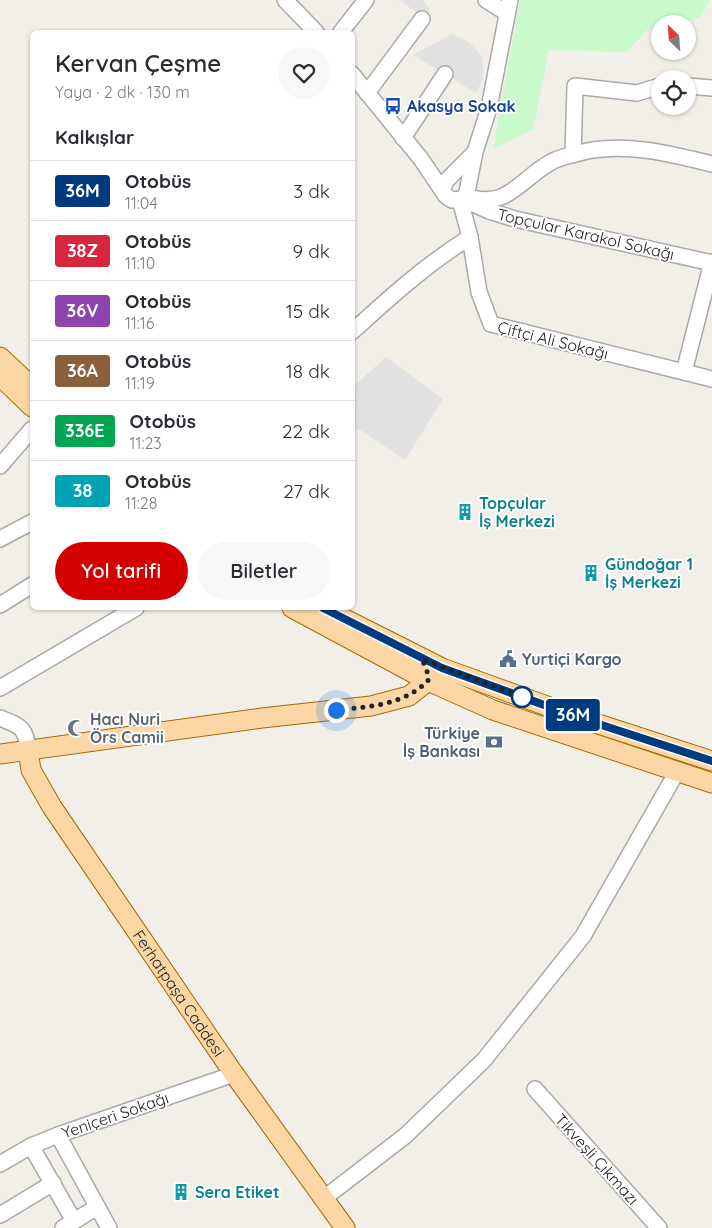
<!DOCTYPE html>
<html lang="tr">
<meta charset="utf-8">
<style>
:root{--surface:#fff;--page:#f7f7f7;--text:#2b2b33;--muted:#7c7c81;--line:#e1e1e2;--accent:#d40000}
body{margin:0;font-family:Quicksand,sans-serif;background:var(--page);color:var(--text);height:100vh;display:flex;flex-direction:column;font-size:19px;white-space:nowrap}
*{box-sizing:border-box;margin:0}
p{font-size:16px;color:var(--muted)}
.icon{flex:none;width:28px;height:28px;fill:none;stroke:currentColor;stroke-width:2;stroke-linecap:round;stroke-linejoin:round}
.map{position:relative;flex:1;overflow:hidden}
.drawer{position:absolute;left:30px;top:30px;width:325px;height:580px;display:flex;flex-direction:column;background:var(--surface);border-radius:8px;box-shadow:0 1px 4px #0004}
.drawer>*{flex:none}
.badge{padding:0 10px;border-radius:4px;font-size:18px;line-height:32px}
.needle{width:32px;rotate:335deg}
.fabs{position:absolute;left:651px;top:15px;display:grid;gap:10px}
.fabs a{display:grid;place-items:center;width:45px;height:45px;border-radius:50%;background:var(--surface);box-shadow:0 1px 4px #0004;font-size:25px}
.you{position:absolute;width:25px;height:25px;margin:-12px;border:4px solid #fff;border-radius:50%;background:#1a73e8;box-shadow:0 0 0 8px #1a73e833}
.map>.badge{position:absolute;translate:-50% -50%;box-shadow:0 0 0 2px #fff}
h2{padding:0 25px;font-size:19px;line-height:45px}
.round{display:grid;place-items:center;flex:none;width:52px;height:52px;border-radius:26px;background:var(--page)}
.overview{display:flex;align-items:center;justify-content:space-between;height:85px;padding:0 25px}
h1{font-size:24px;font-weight:600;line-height:38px}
.action{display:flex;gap:10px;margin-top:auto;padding:10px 25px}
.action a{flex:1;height:58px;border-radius:30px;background:var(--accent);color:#fff;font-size:20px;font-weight:600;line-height:58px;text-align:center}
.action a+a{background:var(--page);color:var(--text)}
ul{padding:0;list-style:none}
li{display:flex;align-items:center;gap:15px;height:60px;padding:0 25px;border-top:1px solid var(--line)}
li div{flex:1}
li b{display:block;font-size:19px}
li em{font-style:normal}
li .badge{min-width:55px;font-weight:700;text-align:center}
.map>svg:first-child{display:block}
.park{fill:#c8facc}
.parking{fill:#e2e2e2}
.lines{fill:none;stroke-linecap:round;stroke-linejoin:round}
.minor-casing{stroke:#a9a9a9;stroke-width:18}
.major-casing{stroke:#a06b00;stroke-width:21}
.minor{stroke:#fff;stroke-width:15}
.major{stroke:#fcd6a4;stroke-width:19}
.line-casing{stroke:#fff;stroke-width:11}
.line{stroke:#003b80;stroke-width:8}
.walk{stroke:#222;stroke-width:5;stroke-dasharray:0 9}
.stop-dot{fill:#fff;stroke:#003b80;stroke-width:2.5}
.labels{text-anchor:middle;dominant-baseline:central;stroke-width:4;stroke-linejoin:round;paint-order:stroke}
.transit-label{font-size:16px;font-weight:bold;fill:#164399;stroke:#fff;text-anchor:start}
.street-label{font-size:16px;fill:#222;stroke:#fff}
.culture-label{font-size:16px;font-weight:bold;fill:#0d838f;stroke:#fff;text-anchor:start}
.service-label{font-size:16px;font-weight:bold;fill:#4e5e75;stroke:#fff;text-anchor:start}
.worship-label{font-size:16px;font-weight:bold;fill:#5b616d;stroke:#fff;text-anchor:start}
</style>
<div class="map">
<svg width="712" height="1228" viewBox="0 0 712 1228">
<rect width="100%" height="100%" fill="#f2efe9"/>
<path class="park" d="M520 0H710L699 18 673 24H660V27L647 30 627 52 549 50 533 129 493 149Z"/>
<g class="parking">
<path d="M399 0H423L430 10 424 17Z"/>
<path d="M452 34 470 43 483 58V79L476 93 413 55Z"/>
<path d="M386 357 443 399 405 460 359 429 353 431V384L355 385Z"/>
</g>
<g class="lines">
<g class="minor-casing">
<g id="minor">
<path d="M285 0 316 32"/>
<path d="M486 0 507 13"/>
<path d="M341 32 366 0"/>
<path d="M352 74 421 159 446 196 452 200 463 199 467 192 475 152 489 108 510 0"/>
<path d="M688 86 712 88"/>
<path d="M367 93 422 19"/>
<path d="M403 138 445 74"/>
<path d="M573 155 575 86 637 93 660 86"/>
<path d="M443 188 446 181 474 153"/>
<path d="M466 196C508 211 520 178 553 161 563 156 576 154 587 151 629 143 671 154 712 164"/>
<path d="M460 200 470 237 479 292 491 324 712 379"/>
<path d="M471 203 489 211 515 219 712 263"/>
<path d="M352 332C390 297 427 264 470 237"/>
<path d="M684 372 712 262"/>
<path d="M0 466 32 429"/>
<path d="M0 539 32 522"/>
<path d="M0 605 32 585"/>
<path d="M0 688 136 608"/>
<path d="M0 718C20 726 26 727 28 750"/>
<path d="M535 1089 659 1228"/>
<path d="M58 1135 109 1228"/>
<path d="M31 1146 74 1221"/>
<path d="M0 1164 31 1146 58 1135 234 1074"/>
<path d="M323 1199 405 1136 484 1060 583 936 678 770"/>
<path d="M0 1215 53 1183"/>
<path d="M63 1228 97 1207"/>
</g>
</g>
<g class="major-casing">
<g id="major">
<path d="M0 357 32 387"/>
<path d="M0 376 32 407"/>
<path d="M292 608 428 681 493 710 712 783"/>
<path d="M323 608 442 668 583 719 712 761"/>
<path id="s1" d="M28 750 31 770 52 807 234 1074 345 1228"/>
<path d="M0 754 262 718 371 706 409 696 428 681"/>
</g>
</g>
<use href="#minor" class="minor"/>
<use href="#major" class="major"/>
</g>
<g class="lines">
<g class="line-casing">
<path id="line" d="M323 608 442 668 583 719 712 761"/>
</g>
<use href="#line" class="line"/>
<path class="walk" d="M336 710C369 707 403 705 428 681V674L422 659 522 697"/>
</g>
<defs>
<g id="bus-bare" transform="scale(1.35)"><path d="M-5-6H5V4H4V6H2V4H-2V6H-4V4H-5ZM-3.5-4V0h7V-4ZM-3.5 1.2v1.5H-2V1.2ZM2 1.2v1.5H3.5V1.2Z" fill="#1a4fb4" stroke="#fff" stroke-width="2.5" paint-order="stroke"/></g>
<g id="building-bare" transform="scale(1.35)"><path d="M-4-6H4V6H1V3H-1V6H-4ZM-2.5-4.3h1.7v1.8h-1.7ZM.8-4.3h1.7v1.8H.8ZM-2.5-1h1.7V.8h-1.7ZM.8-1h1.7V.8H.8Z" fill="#0f9aa8" stroke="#fff" stroke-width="2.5" paint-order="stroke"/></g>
<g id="civic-bare" transform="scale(1.35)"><path d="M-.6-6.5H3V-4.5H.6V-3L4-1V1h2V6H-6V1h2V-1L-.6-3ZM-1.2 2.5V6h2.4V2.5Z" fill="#5c6f8a" stroke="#fff" stroke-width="2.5" paint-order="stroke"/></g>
<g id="mosque-bare" transform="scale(1.35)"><path d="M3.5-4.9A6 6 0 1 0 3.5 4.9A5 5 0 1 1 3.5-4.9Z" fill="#6b7280" stroke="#fff" stroke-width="2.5" paint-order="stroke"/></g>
<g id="bank-bare" transform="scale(1.35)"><path d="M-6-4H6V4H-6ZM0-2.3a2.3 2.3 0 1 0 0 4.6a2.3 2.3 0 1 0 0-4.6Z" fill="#5c6f8a" stroke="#fff" stroke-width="2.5" paint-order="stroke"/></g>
</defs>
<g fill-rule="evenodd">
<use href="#bus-bare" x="393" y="106"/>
<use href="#building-bare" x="465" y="512"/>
<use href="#building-bare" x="591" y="573"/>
<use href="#civic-bare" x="508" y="659"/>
<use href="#mosque-bare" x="76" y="728"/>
<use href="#bank-bare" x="494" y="742"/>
<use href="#building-bare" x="181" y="1192"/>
</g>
<circle class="stop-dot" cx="522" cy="697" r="10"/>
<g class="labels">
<g class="transit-label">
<text x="407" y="106">Akasya Sokak</text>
</g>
<g class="street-label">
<text transform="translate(586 234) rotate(13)">Topçular Karakol Sokağı</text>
<text transform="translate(553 340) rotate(14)">Çiftçi Ali Sokağı</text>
<text stroke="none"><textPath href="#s1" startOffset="288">Ferhatpaşa Caddesi</textPath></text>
<text transform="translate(115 1115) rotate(-19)">Yeniçeri Sokağı</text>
<text transform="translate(597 1159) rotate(48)">Tikveşli Çıkmazı</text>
</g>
<g class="culture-label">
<text x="479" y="503">Topçular<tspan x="479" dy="18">İş Merkezi</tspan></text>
<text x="605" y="564">Gündoğar 1<tspan x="605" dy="18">İş Merkezi</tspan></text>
<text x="195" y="1192">Sera Etiket</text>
</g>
<g class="service-label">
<text x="522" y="659">Yurtiçi Kargo</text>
<text x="480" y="733" text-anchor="end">Türkiye<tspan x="480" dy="18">İş Bankası</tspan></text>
</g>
<g class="worship-label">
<text x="90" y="719">Hacı Nuri<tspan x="90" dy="18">Örs Camii</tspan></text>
</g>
</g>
</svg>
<div class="fabs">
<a><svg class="needle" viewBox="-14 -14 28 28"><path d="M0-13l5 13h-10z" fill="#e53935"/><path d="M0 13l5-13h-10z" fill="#7c7c81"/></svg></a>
<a><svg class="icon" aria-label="locate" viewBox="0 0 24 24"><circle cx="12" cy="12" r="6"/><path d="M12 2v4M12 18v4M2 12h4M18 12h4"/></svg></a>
</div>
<div class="you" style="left:336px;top:710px"></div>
<b class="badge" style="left:573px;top:715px;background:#003b80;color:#fff">36M</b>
<section class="drawer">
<div class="overview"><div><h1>Kervan Çeşme</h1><p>Yaya · 2 dk · 130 m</p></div><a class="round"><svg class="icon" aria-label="heart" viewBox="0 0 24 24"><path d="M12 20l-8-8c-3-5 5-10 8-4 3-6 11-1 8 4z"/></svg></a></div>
<h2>Kalkışlar</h2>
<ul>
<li><span class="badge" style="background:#003b80;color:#fff">36M</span><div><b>Otobüs</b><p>11:04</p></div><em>3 dk</em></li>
<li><span class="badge" style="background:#d7263d;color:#fff">38Z</span><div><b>Otobüs</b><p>11:10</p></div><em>9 dk</em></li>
<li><span class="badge" style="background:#8e44ad;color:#fff">36V</span><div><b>Otobüs</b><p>11:16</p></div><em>15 dk</em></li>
<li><span class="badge" style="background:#8b5e3c;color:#fff">36A</span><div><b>Otobüs</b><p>11:19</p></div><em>18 dk</em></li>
<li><span class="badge" style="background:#00a651;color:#fff">336E</span><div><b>Otobüs</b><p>11:23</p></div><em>22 dk</em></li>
<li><span class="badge" style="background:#00a3b4;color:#fff">38</span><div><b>Otobüs</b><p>11:28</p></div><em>27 dk</em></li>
</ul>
<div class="action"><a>Yol tarifi</a><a>Biletler</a></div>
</section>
</div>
